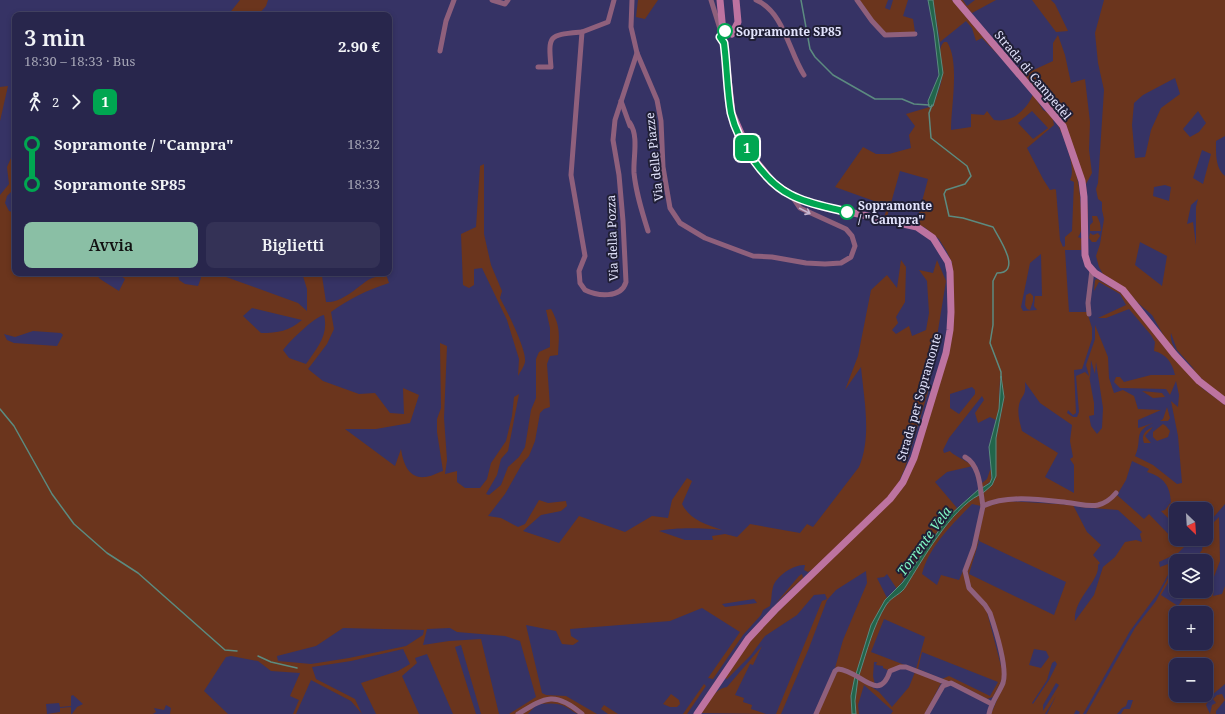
<!DOCTYPE html>
<html lang="it">
<meta charset="utf-8">
<style>
:root{--surface:#28264c;--page:#343256;--text:#f1f3f6;--muted:#a5a5b5;--line:#444364;--accent:#8abfa5}
body{margin:0;font-family:"Noto Serif",serif;background:var(--page);color:var(--text);height:100vh;display:flex;flex-direction:column;font-size:15px;white-space:nowrap}
*{box-sizing:border-box;margin:0}
p{font-size:13px;color:var(--muted)}
.icon{flex:none;width:22px;height:22px;fill:none;stroke:currentColor;stroke-width:2;stroke-linecap:round;stroke-linejoin:round}
.map{position:relative;flex:1;overflow:hidden}
.panel{position:absolute;left:12px;top:12px;width:380px;height:264px;display:flex;flex-direction:column;background:var(--surface);border-radius:8px;box-shadow:0 2px 6px #0003,0 0 0 1px var(--line)}
.panel>*{flex:none}
.badge{padding:0 8px;border-radius:6px;font-size:14px;line-height:26px}
.needle{width:26px;rotate:155deg}
.fabs{position:absolute;left:1169px;top:502px;display:grid;gap:8px}
.fabs a{display:grid;place-items:center;width:44px;height:44px;border-radius:8px;background:var(--surface);box-shadow:0 2px 6px #0003,0 0 0 1px var(--line);font-size:20px}
.map>.badge{position:absolute;translate:-50% -50%;box-shadow:0 0 0 2px #fff}
.legs{display:flex;align-items:center;gap:6px;height:44px;padding:0 12px;font-size:13px}
.legs p{margin-inline-start:auto}
.head{display:flex;align-items:center;justify-content:space-between;height:68px;padding:0 12px}
h1{font-size:22px;font-weight:600;line-height:30px}
.primary-button{display:flex;gap:8px;margin-top:auto;padding:8px 12px}
.primary-button a{flex:1;height:46px;border-radius:8px;background:var(--accent);color:#111;font-size:16px;font-weight:600;line-height:46px;text-align:center}
.primary-button a+a{background:var(--page);color:var(--text)}
ul{padding:0 12px;list-style:none}
li{display:flex;align-items:center;gap:14px;height:40px;font-size:15px}
li i{display:grid;place-items:center;width:6px;height:100%;margin:0 5px;background:currentColor}
li i::after{content:'';width:10px;height:10px;margin:-5px;border:3px solid;border-radius:50%;background:var(--surface)}
li p{margin-inline-start:auto}
li:first-child i{background:linear-gradient(#0000 50%,currentColor 0)}
li:last-child i{background:linear-gradient(currentColor 50%,#0000 0)}
.map>svg:first-child{display:block}
.green{fill:#6b351d;fill-rule:evenodd}
.water{fill:#22654b;stroke:#5c8b80}
.lines{fill:none;stroke-linecap:round;stroke-linejoin:round}
.stream{stroke:#5c8b80;stroke-width:1.5}
.street{stroke:#8f607c;stroke-width:5}
.secondary{stroke:#bd73a0;stroke-width:7}
.oneway{stroke:#c5b5cf}
.line-1-casing{stroke:#fff;stroke-width:9}
.line-1{stroke:#00a651;stroke-width:6}
.stop-1-dot{fill:#fff;stroke:#00a651;stroke-width:2}
.labels{text-anchor:middle;dominant-baseline:central;stroke-width:4;stroke-linejoin:round;paint-order:stroke}
.stop-label{font-size:12px;font-weight:bold;fill:#e2e3fc;stroke:#201f36;text-anchor:start}
.street-label{font-size:12px;fill:#e2e3fc;stroke:#201f36}
.water-label{font-size:13px;font-style:italic;fill:#82f9c6;stroke:#201f36}
</style>
<div class="map">
<svg width="1225" height="714" viewBox="0 0 1225 714">
<rect width="100%" height="100%" fill="#363365"/>
<g class="green">
<path d="M240 0H268L266 6 258 15H228Z"/>
<path d="M638 0H658L645 19 636 17Z"/>
<path d="M859 0H888L885 8 890 10 893 0H908L903 16 913 19 915 32 886 33 869 15Z"/>
<path d="M933 0H952L1000 57 982 38 976 41 972 28 966 21 940 42Z"/>
<path d="M959 0H963L967 6 975 0H996L972 13Z"/>
<path d="M1032 0H1051L1055 4 1068 31 1056 32Z"/>
<path d="M1104 0H1225V136L1216 141C1216 153 1215 168 1225 176V398L1209 386 1177 354 1165 338 1152 315 1138 303 1125 288 1103 274 1099 267 1096 256 1100 244 1104 219 1102 210V202L1098 199 1096 189 1098 183 1104 90 1098 63 1095 33ZM1175 78 1180 94 1161 108 1151 130 1145 157 1135 158 1132 125 1134 103 1143 95ZM1198 111 1206 123 1199 132 1190 137 1183 129ZM1202 150 1211 154 1203 184 1193 178ZM1165 185 1171 187 1169 201 1153 196 1154 187ZM1198 199 1196 207V245L1193 222 1187 224 1191 205ZM1140 242 1167 256 1162 286 1135 265ZM1171 333 1177 350 1195 370C1183 363 1169 346 1171 333Z"/>
<path d="M1058 35 1065 55 1071 83 1085 79 1090 122 1089 150 1092 173 1086 184 1088 215 1087 243V208L1067 128 1063 120 1016 66 1027 73 1053 61V43Z"/>
<path d="M944 42H947C960 62 951 106 951 130L971 127V114L984 115 987 111 994 120C1012 123 1027 110 1033 94L1043 110 1052 115 1054 125 1027 148 1043 179 1050 190 1055 189 1056 190 1060 240 1063 247 1065 246V237L1072 231 1074 182 1070 180C1077 168 1063 133 1056 122L1060 127C1073 160 1081 180 1081 216 1081 224 1083 231 1078 237L1082 239 1081 250H1065L1069 312H1087L1092 328V339L1082 369 1074 370 1076 413 1073 415 1068 410 1067 413 1073 417H1077L1079 412 1076 376 1085 372 1089 376 1094 403V415L1089 416 1091 426 1097 434 1102 428 1103 408 1096 362 1095 374 1091 360 1090 379 1086 365 1095 339V325L1108 357 1109 378 1114 393 1123 390 1134 396 1138 409 1161 410 1138 420V428L1153 423C1132 432 1143 439 1135 456L1153 465 1177 484 1182 483 1178 436 1171 401 1178 407 1179 395 1176 381 1170 395 1166 389 1120 388 1114 382 1116 377H1120L1124 382 1151 375H1175C1172 362 1166 354 1154 351L1155 342 1151 335 1129 309 1106 318H1098L1126 305 1120 294 1099 282 1094 291 1095 280 1097 279 1120 292 1202 388 1225 405V504L1206 526V509H1176V526L1161 511 1165 510 1171 502C1170 486 1164 477 1147 472L1149 469 1132 461 1126 480 1117 495 1144 519 1149 514 1173 539 1176 536V539H1192L1178 553 1159 562 1160 567 1168 564 1170 567 1176 566V567L1169 573 1158 593 1130 631 1083 714H1079L1080 712 1076 710 1074 714H1047L1056 696 1045 714H991L1004 683 993 616 971 588 967 573 977 543 979 541 978 538 985 507 1006 501 1073 505 1087 532 1101 545 1093 555 1100 563 1098 565C1100 581 1073 599 1075 621L1094 595 1103 567 1115 557 1125 542 1136 540 1142 542 1140 534 1142 532 1118 510 1079 507 1099 504 1005 498 984 503 983 493 992 485 996 476V438L1004 397 1000 378 999 409 996 420 990 417 978 423 975 413 984 400 982 396 949 438 943 450 944 453 950 451C951 454 967 461 973 466L947 472 935 482 957 508 942 525 897 589 887 574 884 577 877 578 887 598 867 637 856 674 840 667 835 668 843 640 867 583 866 571 836 590 827 600 809 648 781 714H776L822 601 827 599 825 594 814 595 797 615 765 636 751 655 727 679 725 678 754 636 900 489 948 357 952 263 947 252 939 239 924 227 884 217 888 206 835 187 863 147 876 154H889L911 148 909 135 915 126 906 114 933 106C936 96 943 83 942 72 942 62 936 50 944 42ZM1032 111 1048 128 1033 139 1018 123ZM900 171 928 179 917 220 887 217ZM1041 254 1042 296H1035L1034 306 1037 310 1023 311 1021 307 1030 263ZM1025 382 1040 403 1072 425 1070 441 1073 457 1070 459 1074 465V493L1045 477 1058 453 1022 431C1020 423 1017 414 1019 405 1022 393 1026 398 1025 382ZM972 387 975 390V394L959 414 950 408V394ZM979 541 1066 582 1054 615 969 574ZM1034 649 1046 651 1049 657 1041 668 1029 665ZM1055 661 1057 664 1049 680 1033 704 1032 703 1047 680 1052 663ZM1056 683 1059 685 1043 711V705Z"/>
<path d="M8 86 0 121V87Z"/>
<path d="M15 149V188L7 196 5 203 9 211 15 213V273H95L100 279 119 291 125 279 117 273H178L179 280 185 284 198 286 201 278 199 273H215L298 303 307 311V289L302 273H320L322 276 326 302C342 303 356 288 368 280 373 277 380 276 386 274L389 283C367 290 349 299 331 312L334 329 327 344 308 369 323 381 359 394 375 393 390 413 404 414 403 388 419 395 410 423 376 429H345L395 466 401 449C403 462 408 479 425 477 430 477 437 473 443 471L437 432V419L441 408 440 343 447 346 444 418 447 460 445 474 457 471V482L465 488H480L487 479 491 463 506 441 512 416 514 397 519 394 508 451 501 459 497 475 486 494 489 495 501 485 508 467 519 457 525 447 531 410 536 398V359L539 352 550 347V328L546 310 551 309C561 327 559 335 558 355L550 356 547 364 550 407 544 409 540 413 535 441 529 456 522 464 505 494 488 516 501 518 518 527 525 524 539 500 548 503 566 501 567 506 561 511 541 515 523 531 559 543 579 516 625 532 652 516 668 518 672 500 687 478 692 481 682 504C690 520 705 524 722 530 705 528 675 527 659 531L685 540H713L712 536 725 534 737 537 750 524 800 533 807 524 813 527 859 467C872 436 864 400 861 367L845 390 858 356 871 290 887 275 897 288 901 260 906 267 905 302 896 317 898 323 892 330 896 334 909 326 912 336 926 330 929 313 927 281 919 270 933 273 937 260 946 281 928 392 905 468 898 484 887 498 813 569 808 572 804 570 805 565C794 564 776 576 773 587 771 593 772 599 770 606L763 610 761 615 743 635 713 679 708 678 740 632 702 608 670 621 570 629 571 636 579 641 573 645 562 644 556 631 526 625 542 693 546 695 566 696 597 714H583L571 703 562 699 536 701 515 714H509L536 697 520 641 505 636 457 632 450 628 427 629 423 645 449 641 481 639 499 714H481L461 645 455 647 476 714H453L427 654 415 658 417 663 402 676 419 714H376L361 683 398 671 410 664 403 649 351 661 312 667 316 679 355 699 362 714 351 701 311 680 296 714H293L299 700 290 696 300 673 271 671 258 661 231 656 226 657 204 691 228 714H170L171 708 166 705 164 710 154 708 156 712 153 714H72L77 707 83 704 73 695 71 696V706L60 707 59 703 46 704 47 714 60 712V708L71 707V714H0V195L9 184 7 167ZM252 308 302 320C289 331 278 333 261 333L243 316ZM324 315C329 335 317 348 306 364L289 358 283 350C290 341 314 317 324 315ZM33 331 61 333 63 335 57 346 14 343 7 340 4 334 15 337ZM754 599 757 603 725 607 722 604ZM343 628 424 630 423 635 406 646 349 658 311 664 278 661 277 656 316 646Z"/>
<path d="M484 164V234L491 265 502 291 500 298C506 309 527 350 525 362 524 367 520 372 518 376L519 359 507 320 482 268 474 269V285L469 288 463 285 461 234 476 227 480 166Z"/>
<path d="M1092 216H1097L1100 223 1101 231H1090V225L1093 222Z"/>
<path d="M1090 233 1093 235 1098 233 1100 236 1096 242H1092L1089 238Z"/>
<path d="M1030 293 1033 296V301L1030 310 1027 309 1025 305 1026 295Z"/>
<path d="M1142 391 1162 393 1165 397 1153 398Z"/>
<path d="M1167 407 1170 418 1168 421H1160L1163 419Z"/>
<path d="M1163 424 1166 426 1170 431 1168 437 1157 441 1153 437V432Z"/>
<path d="M1153 427 1145 436 1151 443H1144C1141 435 1145 430 1153 427Z"/>
<path d="M990 470H991V481L982 488 981 484 987 479Z"/>
<path d="M979 495 981 506 972 504C953 524 929 546 922 574L937 585 941 575 959 580 963 571 967 589 986 608 1002 670V680L993 697 987 699 952 681H945L916 669 925 637 884 619 871 652 910 667 888 670 883 668V666L876 665 877 662H874L873 676 875 685 859 675C867 651 873 626 886 605 891 597 901 594 906 586 921 561 952 509 979 495ZM922 652 998 682 990 696 949 676 942 679 918 669Z"/>
<path d="M1219 517 1220 561 1209 590 1200 598 1210 593 1214 588 1213 596 1222 594 1225 586V684L1212 695 1206 705 1210 714H1121L1124 709H1130L1133 700H1128L1126 706 1122 708 1117 714H1086L1135 628 1156 601 1171 572 1176 569 1161 595 1178 606 1189 591H1206V561H1194L1202 550 1204 539H1206V530ZM1176 613H1206V643H1176ZM1176 665H1206V695H1176Z"/>
<path d="M802 574 803 578 776 603 799 576Z"/>
<path d="M762 646 753 665 750 664 735 695 744 698 743 702 752 705 751 709 766 714 701 713C708 703 714 689 727 687Z"/>
<path d="M838 670 855 676 851 696 852 714H817Z"/>
<path d="M915 672 941 683 925 714H891L893 711 864 685 858 705 859 714H856L855 701 858 678 879 692 892 707 909 687Z"/>
<path d="M704 684 706 686 687 714H683Z"/>
<path d="M671 694 679 700 680 704 677 707H670L663 704Z"/>
<path d="M1222 694 1225 700 1216 711V714H1210L1212 705 1216 703 1213 699 1217 695Z"/>
<path d="M551 701 563 702 580 714C574 714 571 709 566 707 558 702 547 704 537 704L528 714H520L537 704Z"/>
<path d="M604 705 618 714H608L601 709Z"/>
</g>
<g class="water">
<path d="M928 0H933L943 73 933 106 929 107 928 101 939 75 934 32Z"/>
<path d="M1001 376 1004 397 996 438V476L992 485 983 493 982 488 990 483 992 478 989 447 999 409Z"/>
<path d="M979 489V495C951 509 921 562 906 586 902 594 892 596 886 605 873 626 867 651 859 675L856 674 871 625 885 600 903 582 949 516Z"/>
<path d="M855 676 858 678 855 701 856 714H852L851 696Z"/>
</g>
<g class="lines">
<g class="stream">
<path d="M801 0 810 49 815 57 833 75 875 99H902L914 104 929 105"/>
<path d="M932 105 929 113 931 138 967 166 971 176 965 184 946 190 944 194 949 216 963 218 993 227C999 238 1023 273 997 273L993 281V325L990 343 1001 372V378"/>
<path d="M0 409 14 426 52 494 74 524 107 553 138 573 225 650 237 651"/>
<path d="M258 656 271 662 297 668"/>
</g>
<g class="street">
<path d="M492 0 505 4 508 0"/>
<path d="M614 0 608 22 582 32 571 175 585 256 579 271 580 283 585 290C597 296 621 299 626 282L623 221 619 175 613 140 615 120 637 53"/>
<path d="M632 0 631 27 637 53 657 100 661 121 663 167 670 208 680 223 705 238 753 256 772 257 806 263 825 264 841 263 851 257 855 246 852 236 846 229 800 208 791 195"/>
<path d="M711 0 721 32"/>
<path d="M756 0C784 12 789 52 804 75"/>
<path d="M857 0 872 21 885 35 915 34"/>
<path d="M440 51 446 21 454 0"/>
<path d="M538 67H551C548 34 549 35 582 32"/>
<path d="M621 101 630 126"/>
<path d="M630 123C639 137 633 157 634 173 636 193 642 212 648 231"/>
<path d="M1089 314 1088 303 1092 270"/>
<path d="M965 457C981 466 980 490 983 506"/>
<path d="M518 714C546 697 555 691 582 714"/>
<path d="M816 714 835 671 838 669C860 670 879 705 890 671L900 667H906L947 683"/>
<path d="M927 714 943 686 951 683 992 704"/>
<path d="M989 714C991 702 999 693 1003 683 1008 668 995 628 990 613L985 605 969 588 965 571 974 547 983 506C1009 494 1043 500 1071 503 1080 504 1089 507 1098 505 1106 503 1111 499 1116 493"/>
</g>
<g class="secondary">
<path d="M720 0 723 32 720 37 724 43"/>
<path d="M956 0 1063 126 1082 181 1084 197 1085 255 1088 265 1095 273 1123 290 1174 354 1199 381 1225 401"/>
<path d="M732 34 738 22 736 0"/>
<path d="M697 714 748 639 775 610 890 499 903 482 914 458 946 353 950 330 951 312 950 272 948 262 933 238 917 227 813 204 791 195 773 182 750 154 732 113 724 43"/>
</g>
</g>
<defs><path id="oneway-shaft" d="M-6 0H5M1.5-3L5.5 0L1.5 3" fill="none" stroke-width="1.6" stroke-linecap="round" stroke-linejoin="round"/></defs>
<use class="oneway" href="#oneway-shaft" transform="translate(805 211) rotate(27)"/>
<g class="lines">
<g class="line-1-casing">
<path id="line-1" d="M725 31 720 37 724 43C727 66 727 90 731 113 738 142 764 182 791 195 808 204 828 207 847 212"/>
</g>
<use href="#line-1" class="line-1"/>
</g>
<g class="stop-1-dot">
<circle cx="725" cy="31" r="7"/>
<circle cx="847" cy="212" r="7"/>
</g>
<g class="labels">
<g class="stop-label">
<text x="736" y="31">Sopramonte SP85</text>
<text x="858" y="205">Sopramonte<tspan x="858" dy="14">/ "Campra"</tspan></text>
</g>
<g class="street-label">
<text transform="translate(1033 75) rotate(50)">Strada di Campedèl</text>
<text transform="translate(654 157) rotate(-96)">Via delle Piazze</text>
<text transform="translate(612 238) rotate(-92)">Via della Pozza</text>
<text transform="translate(919 397) rotate(-74)">Strada per Sopramonte</text>
</g>
<g class="water-label">
<text transform="translate(924 541) rotate(-54)">Torrente Vela</text>
</g>
</g>
</svg>
<div class="fabs">
<a><svg class="needle" viewBox="-14 -14 28 28"><path d="M0-13l5 13h-10z" fill="#e53935"/><path d="M0 13l5-13h-10z" fill="#a5a5b5"/></svg></a>
<a><svg class="icon" aria-label="layers" viewBox="0 0 24 24"><path d="M12 4l9 5-9 5-9-5zM3 14l9 5 9-5"/></svg></a>
<a>+</a>
<a>−</a>
</div>
<b class="badge" style="left:747px;top:148px;background:#00a651;color:#fff">1</b>
<section class="panel">
<div class="head"><div><h1>3 min</h1><p>18:30 – 18:33 · Bus</p></div><b>2.90 €</b></div>
<div class="legs"><svg class="icon" aria-label="walk" viewBox="0 0 24 24"><circle cx="13" cy="4" r="2"/><path d="M13 8l-2 6 4 7M11 14l-3 7M7 12l3-4h3l4 4"/></svg>2<svg class="icon" aria-label="forward" viewBox="0 0 24 24"><path d="M9 5l7 7-7 7"/></svg><b class="badge" style="background:#00a651;color:#fff">1</b></div>
<ul>
<li><i style="color:#00a651"></i><b>Sopramonte / &quot;Campra&quot;</b><p>18:32</p></li>
<li><i style="color:#00a651"></i><b>Sopramonte SP85</b><p>18:33</p></li>
</ul>
<div class="primary-button"><a>Avvia</a><a>Biglietti</a></div>
</section>
</div>
